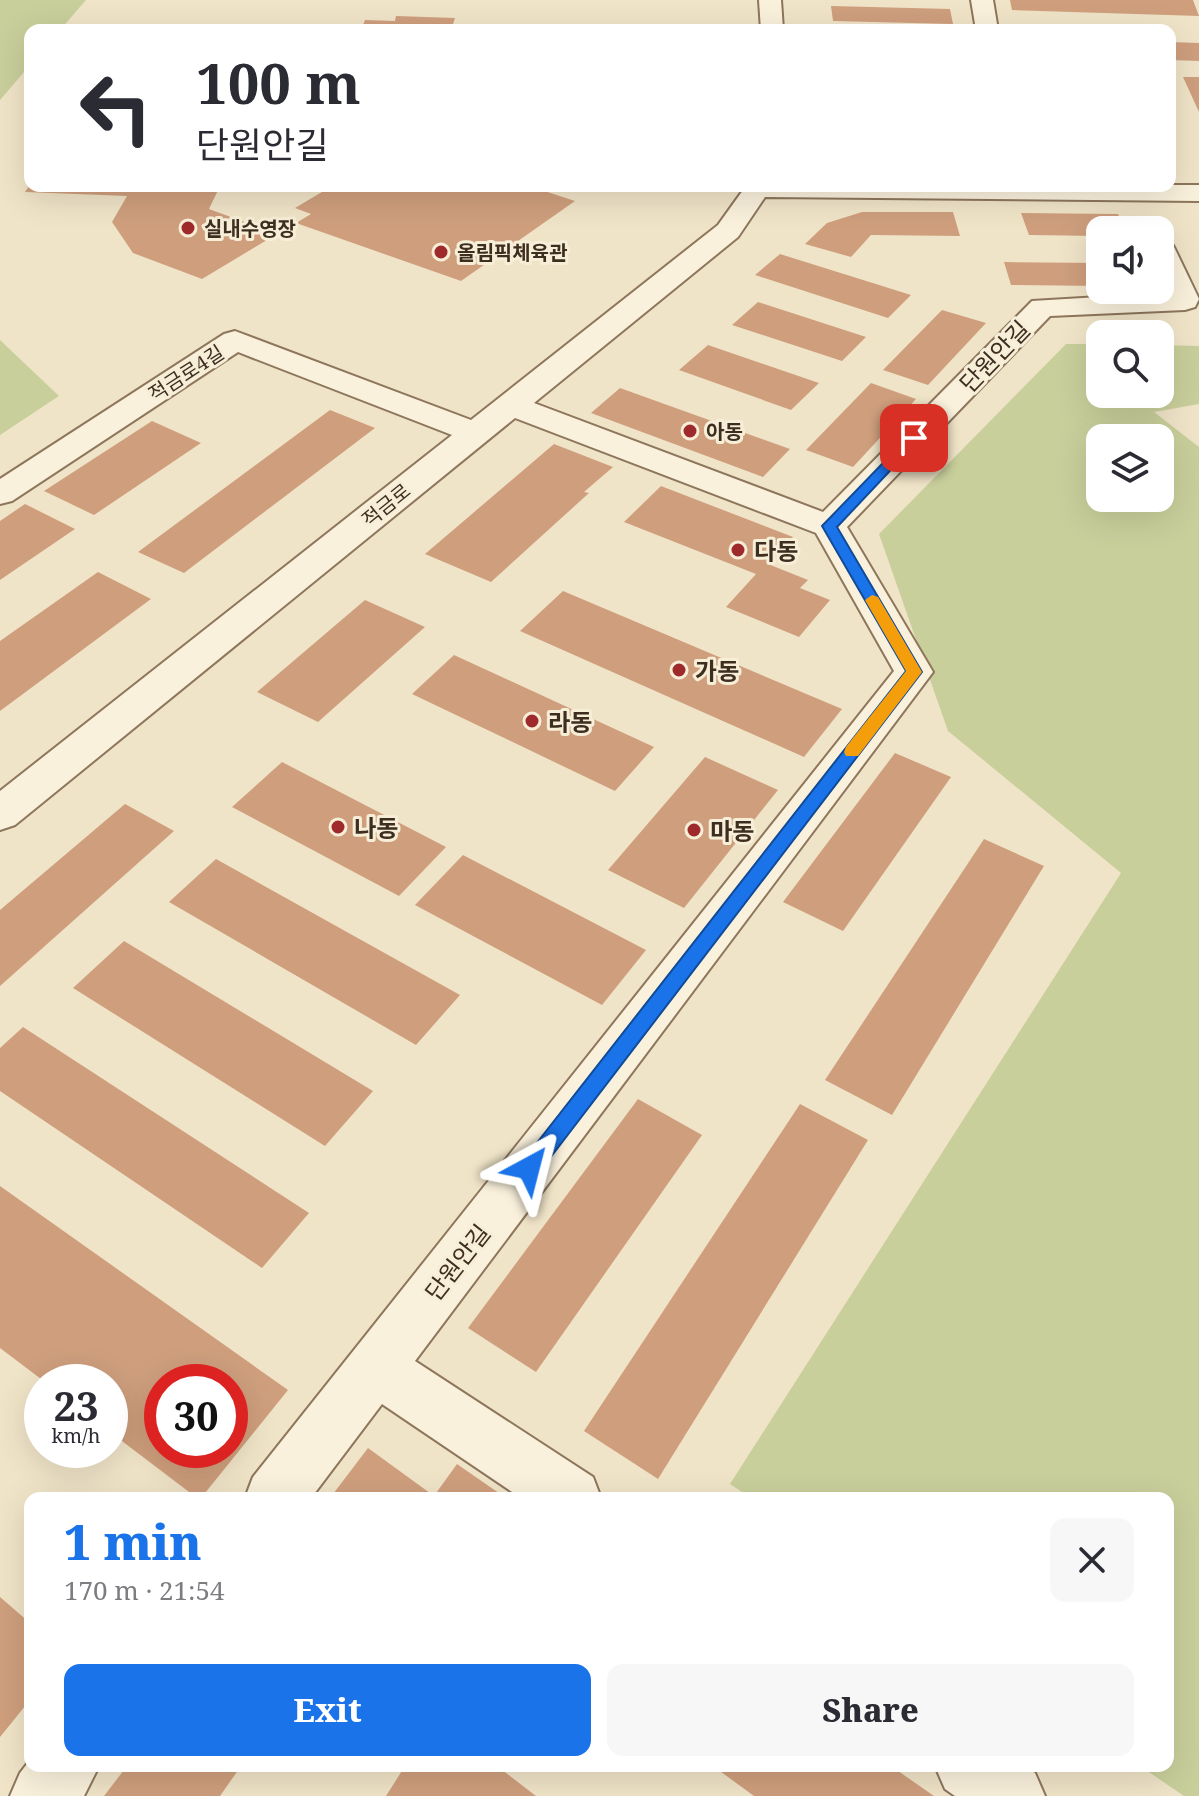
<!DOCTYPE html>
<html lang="en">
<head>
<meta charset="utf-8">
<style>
	:root { --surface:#fff; --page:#f7f7f7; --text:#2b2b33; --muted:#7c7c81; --accent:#1a73e8 }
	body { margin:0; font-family:"Noto Serif","Noto Sans KR",serif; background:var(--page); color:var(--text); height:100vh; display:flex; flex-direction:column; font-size:30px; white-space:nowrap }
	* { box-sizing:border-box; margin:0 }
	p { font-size:26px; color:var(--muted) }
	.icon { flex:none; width:44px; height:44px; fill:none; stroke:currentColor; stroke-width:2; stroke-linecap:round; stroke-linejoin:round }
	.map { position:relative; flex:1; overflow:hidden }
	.sheet { position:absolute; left:24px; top:1492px; width:1150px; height:280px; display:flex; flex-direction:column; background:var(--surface); border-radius:16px; box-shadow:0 8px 32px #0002 }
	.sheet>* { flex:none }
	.hud { position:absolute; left:24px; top:24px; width:1152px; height:168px; border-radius:16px; box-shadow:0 8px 32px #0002; background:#fff; color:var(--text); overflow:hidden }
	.controls { position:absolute; left:1086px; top:216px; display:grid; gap:16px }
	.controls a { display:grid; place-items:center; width:88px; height:88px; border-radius:16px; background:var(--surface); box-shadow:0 8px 32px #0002; font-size:40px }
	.speed { position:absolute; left:24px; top:1364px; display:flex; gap:16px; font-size:40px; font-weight:700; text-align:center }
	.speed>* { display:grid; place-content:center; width:104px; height:104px; border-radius:50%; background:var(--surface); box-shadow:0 8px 32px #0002; line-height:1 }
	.speed small { font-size:20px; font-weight:400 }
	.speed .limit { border:12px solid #d22; background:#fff; color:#111 }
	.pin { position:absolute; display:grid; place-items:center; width:68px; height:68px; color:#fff; margin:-34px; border-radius:16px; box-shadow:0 4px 12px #0006 }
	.me { position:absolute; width:88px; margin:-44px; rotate:38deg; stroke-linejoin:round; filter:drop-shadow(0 0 6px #0008) }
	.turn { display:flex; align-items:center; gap:28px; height:168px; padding:0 40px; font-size:36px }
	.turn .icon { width:104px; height:104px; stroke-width:2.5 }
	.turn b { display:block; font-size:56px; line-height:68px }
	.round { display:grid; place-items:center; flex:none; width:84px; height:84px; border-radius:16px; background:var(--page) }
	.summary { display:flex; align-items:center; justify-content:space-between; height:136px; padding:0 40px }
	h1 { font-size:48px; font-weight:800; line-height:60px; color:var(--accent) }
	.cta { display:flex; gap:16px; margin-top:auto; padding:16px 40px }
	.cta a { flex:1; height:92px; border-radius:16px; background:var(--accent); color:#fff; font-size:32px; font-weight:800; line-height:92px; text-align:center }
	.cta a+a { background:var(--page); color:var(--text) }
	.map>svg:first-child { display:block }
</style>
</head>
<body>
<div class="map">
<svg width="1199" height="1796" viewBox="0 0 1199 1796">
	<rect width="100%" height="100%" fill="#f0e4c8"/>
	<g fill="#c9cf9b" fill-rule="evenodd">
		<polygon points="0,0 86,0 60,30 30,30 30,65 0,100"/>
		<polygon points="0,340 59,396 0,435"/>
		<path d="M1066,344H1100V394H1160V345L1199,346V404L1154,412L1199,447V1796H1184L1140,1766H1168V1498H751L730,1484L1121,873L948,731L879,534ZM1100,438H1160V498H1100Z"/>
	</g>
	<g fill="#cf9f7d" fill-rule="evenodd">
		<polygon points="1010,0 1193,0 1199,16 1012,10"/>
		<polygon points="831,6 950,9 953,24 833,21"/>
		<polygon points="396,16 455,18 451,30 361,30 365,20 395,21"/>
		<polygon points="1170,42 1199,43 1199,61 1170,60"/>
		<polygon points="1183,77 1199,77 1199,112"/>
		<polygon points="29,186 220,186 209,209 277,234 202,279 133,253 112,222 127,196 25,192"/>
		<polygon points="332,186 529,186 575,201 461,281 296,223 311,214 295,208"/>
		<polygon points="862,212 953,212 960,236 871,235 851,257 805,244 827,223"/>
		<polygon points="1021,213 1118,214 1125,230 1100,230 1100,236 1029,235"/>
		<polygon points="780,254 911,295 888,318 755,275"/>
		<polygon points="1004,262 1100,263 1100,286 1011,285"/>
		<polygon points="758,302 866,337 842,361 732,325"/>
		<polygon points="942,310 986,323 928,385 883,370"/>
		<polygon points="708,345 819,383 791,410 679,370"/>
		<polygon points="871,383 916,399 853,467 806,450"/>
		<polygon points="620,388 790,449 763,477 591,413"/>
		<polygon points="330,410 375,428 184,573 138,552"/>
		<polygon points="152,421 201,443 94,515 44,491"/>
		<polygon points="554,444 613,467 584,492 589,493 491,582 425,554"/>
		<polygon points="661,486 793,537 768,564 808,580 800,588 830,600 799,637 726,607 756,574 624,522"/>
		<polygon points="25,504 75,529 0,580 0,521"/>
		<polygon points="98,572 151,599 0,711 0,641"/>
		<polygon points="563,591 842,709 804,757 520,631"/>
		<polygon points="365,600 425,627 318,722 257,692"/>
		<polygon points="454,655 654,747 615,791 412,694"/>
		<polygon points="895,753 951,777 843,931 783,902"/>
		<polygon points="705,757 778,790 684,908 608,870"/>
		<polygon points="282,762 446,847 399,896 232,807"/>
		<polygon points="125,804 174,831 0,986 0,910"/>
		<polygon points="984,839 1044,866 892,1115 825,1080"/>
		<polygon points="463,855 646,950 602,1005 415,905"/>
		<polygon points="216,859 460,995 416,1045 169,902"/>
		<polygon points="124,941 373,1091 325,1146 73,988"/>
		<polygon points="23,1027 309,1213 262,1268 0,1091 0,1048"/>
		<polygon points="638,1099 702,1135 536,1372 468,1328"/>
		<polygon points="800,1104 868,1140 658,1479 584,1431"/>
		<path d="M0,1186L288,1390L201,1498H197L110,1432V1382H45L0,1348ZM162,1382H230V1450H162Z"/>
		<polygon points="368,1448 434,1496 457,1464 506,1498 330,1498"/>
		<polygon points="0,1597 30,1623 30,1700 0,1737"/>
		<polygon points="127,1766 241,1766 220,1796 104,1796"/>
		<polygon points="405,1766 497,1766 536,1796 386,1796"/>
		<polygon points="713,1766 891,1766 934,1796 754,1796"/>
	</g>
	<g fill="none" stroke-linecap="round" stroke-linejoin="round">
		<g stroke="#8d765c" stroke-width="4">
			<g id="minor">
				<polygon points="759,0 781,0 783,30 761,30"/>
				<polygon points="971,0 993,0 998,30 976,30"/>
				<polygon points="1170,185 1199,185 1199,201 765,197 738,237 534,403 823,512 1032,301 1167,293 1160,278 1160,239 1170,241 1174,247 1199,299 1195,307 1185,310 1050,316 847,527 933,672 415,1361 593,1477 601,1498 521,1498 382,1404 311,1498 245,1498 253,1477 894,671 816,533 515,418 15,825 0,830 0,791 452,435 238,352 12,501 0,504 0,479 224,334 235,331 471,420 718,225 746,186"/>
				<polygon points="30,1760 30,1766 99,1766 84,1796 10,1796 20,1773"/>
				<polygon points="935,1766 1025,1766 1035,1773 1045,1796 955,1796 945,1789"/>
			</g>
		</g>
		<use href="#minor" fill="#faf1dc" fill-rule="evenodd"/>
	</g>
	<polygon fill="#1a73e8" stroke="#114b97" stroke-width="2" points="909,436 921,438 837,527 922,672 537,1175 529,1178 522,1175 519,1168 522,1162 906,671 822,526"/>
	<polygon fill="#f59e0b" points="872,595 878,597 922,672 858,756 846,756 844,752 846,747 906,671 865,600"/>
	<g fill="#9e2a2b" stroke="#f7eed8" stroke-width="3">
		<circle cx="188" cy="228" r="8"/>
		<circle cx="441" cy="252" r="8"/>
		<circle cx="690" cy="431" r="8"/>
		<circle cx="738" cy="550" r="8"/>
		<circle cx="679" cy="670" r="8"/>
		<circle cx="532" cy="721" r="8"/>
		<circle cx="338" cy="827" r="8"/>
		<circle cx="694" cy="830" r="8"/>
	</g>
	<g text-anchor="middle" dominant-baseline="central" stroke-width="6" stroke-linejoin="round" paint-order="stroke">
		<g font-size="20" font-weight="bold" fill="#3d2e20" stroke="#f7eed8" text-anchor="start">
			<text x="204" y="228">실내수영장</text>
			<text x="457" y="252">올림픽체육관</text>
			<text x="706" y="431">아동</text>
		</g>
		<g font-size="20" fill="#3d2e20" stroke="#f7eed8">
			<text transform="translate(186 373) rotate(-33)">적금로4길</text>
			<text transform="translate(386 505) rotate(-39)">적금로</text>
		</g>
		<g font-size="24" fill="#3d2e20" stroke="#f7eed8">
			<text transform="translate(994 356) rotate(-46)">단원안길</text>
			<text transform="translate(457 1262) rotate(-52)">단원안길</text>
		</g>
		<g font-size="24" font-weight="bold" fill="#3d2e20" stroke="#f7eed8" text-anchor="start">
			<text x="754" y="550">다동</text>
			<text x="695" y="670">가동</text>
			<text x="548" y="721">라동</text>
			<text x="354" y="827">나동</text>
			<text x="710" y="830">마동</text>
		</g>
	</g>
</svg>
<div class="controls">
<a><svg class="icon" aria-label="sound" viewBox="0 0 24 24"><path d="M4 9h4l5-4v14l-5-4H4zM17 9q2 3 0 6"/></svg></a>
<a><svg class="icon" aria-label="search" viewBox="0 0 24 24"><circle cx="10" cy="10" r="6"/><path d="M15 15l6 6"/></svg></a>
<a><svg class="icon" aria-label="layers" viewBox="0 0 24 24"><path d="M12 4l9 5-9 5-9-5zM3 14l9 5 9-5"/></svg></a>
</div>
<div class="speed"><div>23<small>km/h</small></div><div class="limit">30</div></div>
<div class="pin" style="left:914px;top:438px;background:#d93025"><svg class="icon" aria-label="arrive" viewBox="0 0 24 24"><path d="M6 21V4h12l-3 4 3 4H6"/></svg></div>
<svg class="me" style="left:529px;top:1168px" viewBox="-20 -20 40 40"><path d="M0-17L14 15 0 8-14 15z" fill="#1a73e8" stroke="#fff" stroke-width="4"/></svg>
<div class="hud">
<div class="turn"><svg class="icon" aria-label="left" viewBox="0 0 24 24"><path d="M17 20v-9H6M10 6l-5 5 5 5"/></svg><div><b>100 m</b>단원안길</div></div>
</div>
<section class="sheet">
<div class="summary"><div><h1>1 min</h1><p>170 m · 21:54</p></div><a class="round"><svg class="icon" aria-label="close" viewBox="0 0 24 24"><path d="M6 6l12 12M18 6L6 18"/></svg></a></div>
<div class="cta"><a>Exit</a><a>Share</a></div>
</section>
</div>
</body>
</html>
